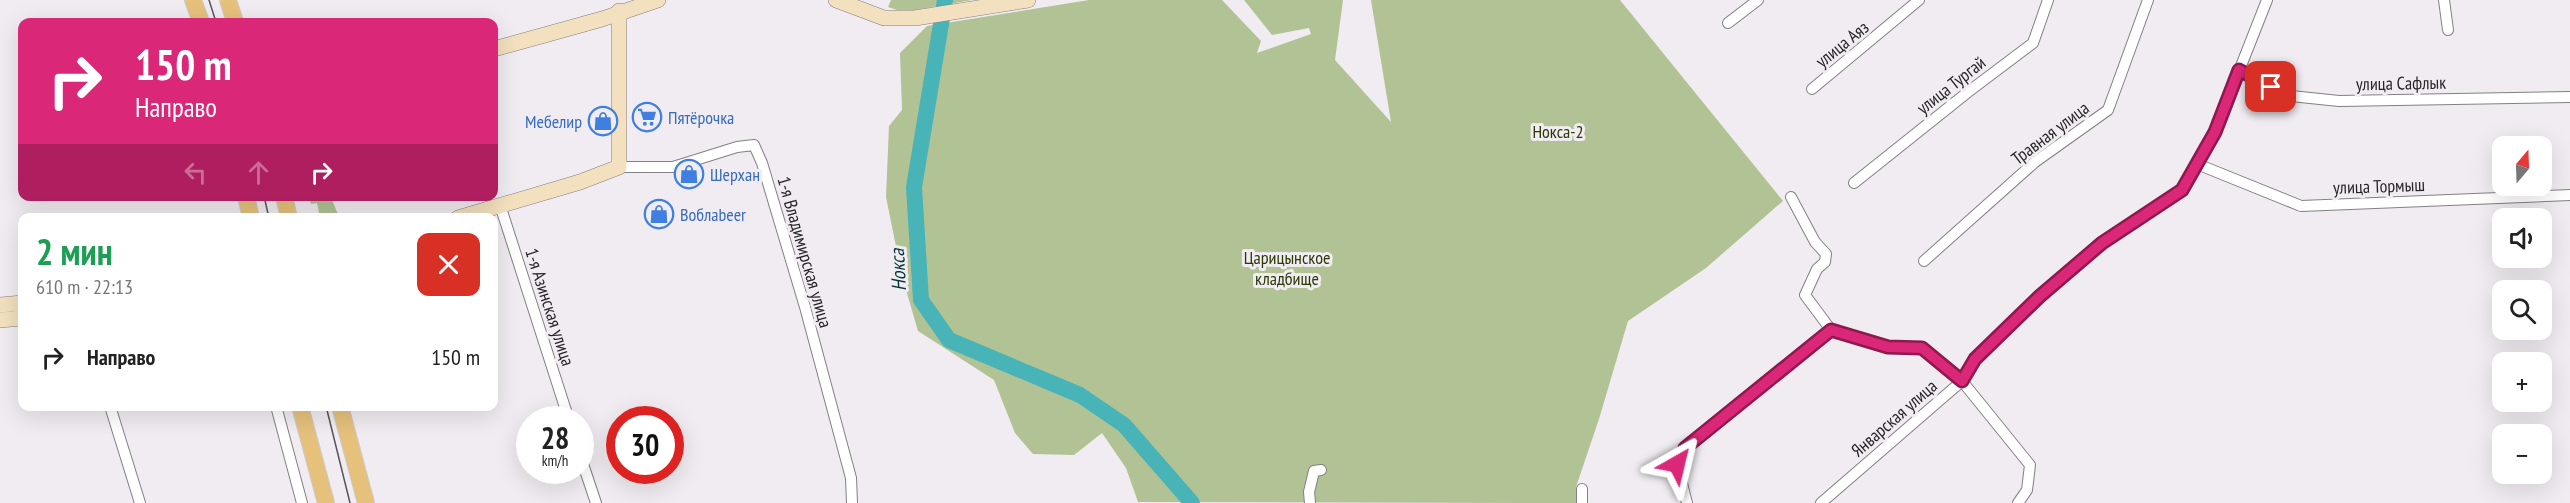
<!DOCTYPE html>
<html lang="ru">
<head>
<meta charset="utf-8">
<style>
	:root { --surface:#fff; --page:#f6f6f6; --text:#222; --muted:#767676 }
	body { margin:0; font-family:"PT Sans Narrow",sans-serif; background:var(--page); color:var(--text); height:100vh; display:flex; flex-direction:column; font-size:22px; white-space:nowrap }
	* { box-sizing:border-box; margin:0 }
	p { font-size:20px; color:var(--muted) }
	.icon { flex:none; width:33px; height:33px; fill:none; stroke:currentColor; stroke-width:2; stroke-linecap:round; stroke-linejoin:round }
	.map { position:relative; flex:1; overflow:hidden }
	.side { position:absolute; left:18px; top:213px; width:480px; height:198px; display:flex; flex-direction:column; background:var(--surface); border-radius:12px; box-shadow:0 6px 24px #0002 }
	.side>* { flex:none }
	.banner { position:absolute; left:18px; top:18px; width:480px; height:183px; border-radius:12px; box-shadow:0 6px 24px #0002; background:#db2777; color:#fff; overflow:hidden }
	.needle { width:39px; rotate:19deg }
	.fabs { position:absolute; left:2492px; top:136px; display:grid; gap:12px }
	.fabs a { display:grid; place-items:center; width:60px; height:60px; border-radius:12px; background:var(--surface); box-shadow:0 6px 24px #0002; font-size:30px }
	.speed { position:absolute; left:516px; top:406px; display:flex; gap:12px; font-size:30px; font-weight:700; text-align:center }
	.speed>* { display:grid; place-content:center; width:78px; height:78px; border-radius:50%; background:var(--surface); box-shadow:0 6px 24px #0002; line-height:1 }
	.speed small { font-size:15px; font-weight:400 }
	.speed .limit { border:9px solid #d22; background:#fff; color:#111 }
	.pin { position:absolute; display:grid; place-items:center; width:51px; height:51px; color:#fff; margin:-26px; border-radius:12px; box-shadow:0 3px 9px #0006 }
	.me { position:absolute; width:66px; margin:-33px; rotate:37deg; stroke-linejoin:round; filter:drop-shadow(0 0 4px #0008) }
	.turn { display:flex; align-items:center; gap:21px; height:126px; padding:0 18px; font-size:27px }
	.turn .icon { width:78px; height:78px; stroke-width:2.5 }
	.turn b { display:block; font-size:42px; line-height:51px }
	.lanes { display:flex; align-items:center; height:57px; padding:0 18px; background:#0003; justify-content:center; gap:30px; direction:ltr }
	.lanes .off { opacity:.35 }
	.round { display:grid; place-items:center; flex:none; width:63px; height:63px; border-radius:12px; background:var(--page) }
	.head { display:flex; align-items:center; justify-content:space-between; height:102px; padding:0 18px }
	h1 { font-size:36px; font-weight:700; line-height:45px; color:#1e9e55 }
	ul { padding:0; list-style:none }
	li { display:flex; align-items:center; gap:18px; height:84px; padding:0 18px }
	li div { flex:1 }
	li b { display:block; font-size:22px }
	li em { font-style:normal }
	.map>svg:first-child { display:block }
</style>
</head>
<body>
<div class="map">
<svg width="2570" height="503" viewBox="0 0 2570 503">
	<rect width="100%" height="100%" fill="#f0ecf1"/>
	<g fill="#b1c395">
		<polygon points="891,0 972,0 903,12 888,7"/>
		<polygon points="1089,0 1222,0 1261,41 1257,53 1311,34 1309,28 1272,35 1244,0 1343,0 1335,60 1391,122 1371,0 1620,0 1783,201 1706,268 1628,321 1599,419 1576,487 1577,503 1138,502 1126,468 1102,433 1074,455 1033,454 1015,433 994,380 918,331 902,276 886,197 889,126 902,110 900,53 927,26"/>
		<polygon points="309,197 331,197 339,217 320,217 317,203 311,204"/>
	</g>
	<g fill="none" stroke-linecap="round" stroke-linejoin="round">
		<polyline stroke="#49b4b7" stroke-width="16" points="945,0 914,187 921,300 949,340 1080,395 1124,425 1192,503"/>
		<g stroke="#838085" stroke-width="12">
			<g id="street">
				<polyline points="2444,0 2448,30"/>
				<polyline points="1728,23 1758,0"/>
				<polyline points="2239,70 2250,77 2291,96 2339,101 2570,97"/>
				<polyline points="1812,89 1919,0"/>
				<polyline points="2197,164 2301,206 2570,195"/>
				<polyline points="619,167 673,167 737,147 754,145 762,163 805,307 851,478 852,503"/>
				<polyline points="1854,183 1968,92 2033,43 2048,0"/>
				<polyline points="1791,197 1815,242 1826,254 1825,262 1817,269 1805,295 1831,330 1888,347 1922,348 1962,381 2030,465 2027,490 2018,503"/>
				<polyline points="500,205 569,420"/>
				<polyline points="1924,261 2035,162 2108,110 2148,0"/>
				<polyline points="110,406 140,503"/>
				<polyline points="276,406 302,503"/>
				<polyline points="580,455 596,503"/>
				<polyline points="1310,503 1309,492 1314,471 1321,470"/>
				<polyline points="1582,503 1582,489"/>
				<polyline points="1687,503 1677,464 1685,448 1831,330"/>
				<polyline points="1821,503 1962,381 1975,359 2040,296 2102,243 2182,190 2215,132 2267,0"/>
			</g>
		</g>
		<g stroke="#838085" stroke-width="16">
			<g id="secondary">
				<polyline points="836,0 884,18 915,18 1028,0"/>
				<polyline points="494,49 602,19 658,0"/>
				<polyline points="458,218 580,182 619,167 619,11"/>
				<polyline points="0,305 22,303"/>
				<polyline points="0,320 22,318"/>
			</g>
		</g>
		<g stroke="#cbcbcb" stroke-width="18">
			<g id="primary">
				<polyline points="193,0 201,22"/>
				<polyline points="228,0 235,22"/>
				<polyline points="246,196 251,218"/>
				<polyline points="284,196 289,218"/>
				<polyline points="300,406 326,503"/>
				<polyline points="340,406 366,503"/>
			</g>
		</g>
		<use href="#street" stroke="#fff" stroke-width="10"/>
		<use href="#secondary" stroke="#f2e0be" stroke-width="15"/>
		<use href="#primary" stroke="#e6c17c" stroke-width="16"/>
		<g stroke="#585558" stroke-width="1.5">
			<polyline points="209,0 216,22"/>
			<polyline points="264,196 269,218"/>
			<polyline points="326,406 350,503"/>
		</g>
	</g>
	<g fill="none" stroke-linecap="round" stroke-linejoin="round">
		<g stroke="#8e194d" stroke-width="15">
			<polyline id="route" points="1677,464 1685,448 1831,330 1888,347 1922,348 1962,381 1975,359 2040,296 2102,243 2182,190 2215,132 2239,70 2271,87"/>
		</g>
		<use href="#route" stroke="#db2777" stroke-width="10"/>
	</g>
	<defs>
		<g id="supermarket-ring" transform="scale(1.5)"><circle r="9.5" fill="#f0ecf1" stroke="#3f7fe0" stroke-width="1.5"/><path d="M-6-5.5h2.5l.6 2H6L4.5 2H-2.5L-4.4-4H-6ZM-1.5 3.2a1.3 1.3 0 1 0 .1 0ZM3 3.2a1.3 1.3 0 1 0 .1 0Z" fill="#3f7fe0"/></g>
		<g id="shop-ring" transform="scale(1.5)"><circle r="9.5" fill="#f0ecf1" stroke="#3f7fe0" stroke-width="1.5"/><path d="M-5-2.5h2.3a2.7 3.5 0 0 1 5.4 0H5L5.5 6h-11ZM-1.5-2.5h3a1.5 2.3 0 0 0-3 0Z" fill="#3f7fe0"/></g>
	</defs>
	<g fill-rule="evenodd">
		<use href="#supermarket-ring" x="647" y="117"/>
		<use href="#shop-ring" x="603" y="121"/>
		<use href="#shop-ring" x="689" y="174"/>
		<use href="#shop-ring" x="659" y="214"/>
	</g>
	<g text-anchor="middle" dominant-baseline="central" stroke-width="6" stroke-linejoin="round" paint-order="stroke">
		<g font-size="18" fill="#272527" stroke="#f0ecf1">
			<text transform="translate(1842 44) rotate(-39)">улица Аяз</text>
			<text transform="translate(2401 83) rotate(-1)">улица Сафлык</text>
			<text transform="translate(1951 85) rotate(-38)">улица Тургай</text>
			<text transform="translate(2050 133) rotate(-37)">Травная улица</text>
			<text transform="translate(2379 186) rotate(-2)">улица Тормыш</text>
			<text transform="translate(805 252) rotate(74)">1-я Владимирская улица</text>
			<text transform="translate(550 307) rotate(72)">1-я Азинская улица</text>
			<text transform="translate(1894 418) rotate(-41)">Январская улица</text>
		</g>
		<g font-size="18" fill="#366cbe" stroke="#f0ecf1" text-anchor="start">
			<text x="668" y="117">Пятёрочка</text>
			<text x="582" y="121" text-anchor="end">Мебелир</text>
			<text x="710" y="174">Шерхан</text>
			<text x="680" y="214">Воблаbeer</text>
		</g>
		<g font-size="18" fill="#2b3a05" stroke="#f0ecf1">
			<text x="1558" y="131">Нокса-2</text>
			<text x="1287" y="257">Царицынское<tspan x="1287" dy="21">кладбище</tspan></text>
		</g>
		<g font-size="20" font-style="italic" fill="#023738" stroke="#f0ecf1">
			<text transform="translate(898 270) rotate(-93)">Нокса</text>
		</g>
	</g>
</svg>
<div class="fabs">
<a><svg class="needle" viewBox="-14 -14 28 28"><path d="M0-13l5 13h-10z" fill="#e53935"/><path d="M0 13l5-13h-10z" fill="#767676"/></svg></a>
<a><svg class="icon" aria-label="sound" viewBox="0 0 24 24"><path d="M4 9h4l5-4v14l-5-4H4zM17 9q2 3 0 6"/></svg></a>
<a><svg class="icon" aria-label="search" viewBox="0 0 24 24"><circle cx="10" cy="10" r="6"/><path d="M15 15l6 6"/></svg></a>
<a>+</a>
<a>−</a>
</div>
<div class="speed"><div>28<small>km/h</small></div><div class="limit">30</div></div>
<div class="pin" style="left:2271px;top:87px;background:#d93025"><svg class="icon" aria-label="arrive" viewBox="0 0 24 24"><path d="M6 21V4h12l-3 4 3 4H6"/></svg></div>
<svg class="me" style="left:1677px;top:464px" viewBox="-20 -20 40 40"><path d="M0-17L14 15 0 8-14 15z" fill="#db2777" stroke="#fff" stroke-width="4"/></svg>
<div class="banner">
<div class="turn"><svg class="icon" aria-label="right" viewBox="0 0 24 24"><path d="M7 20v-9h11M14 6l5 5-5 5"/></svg><div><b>150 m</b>Направо</div></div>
<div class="lanes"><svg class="icon off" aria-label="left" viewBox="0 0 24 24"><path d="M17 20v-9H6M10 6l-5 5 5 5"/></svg><svg class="icon off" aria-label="ahead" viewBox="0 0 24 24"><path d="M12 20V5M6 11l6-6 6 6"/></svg><svg class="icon" aria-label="right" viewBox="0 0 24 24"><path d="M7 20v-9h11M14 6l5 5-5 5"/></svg></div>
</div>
<section class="side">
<div class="head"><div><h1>2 мин</h1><p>610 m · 22:13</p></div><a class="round" style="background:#d93025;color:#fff"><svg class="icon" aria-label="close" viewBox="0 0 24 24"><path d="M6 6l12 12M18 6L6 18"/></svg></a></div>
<ul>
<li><svg class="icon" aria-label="right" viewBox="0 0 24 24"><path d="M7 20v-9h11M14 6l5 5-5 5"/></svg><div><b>Направо</b></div><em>150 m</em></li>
</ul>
</section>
</div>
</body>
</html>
